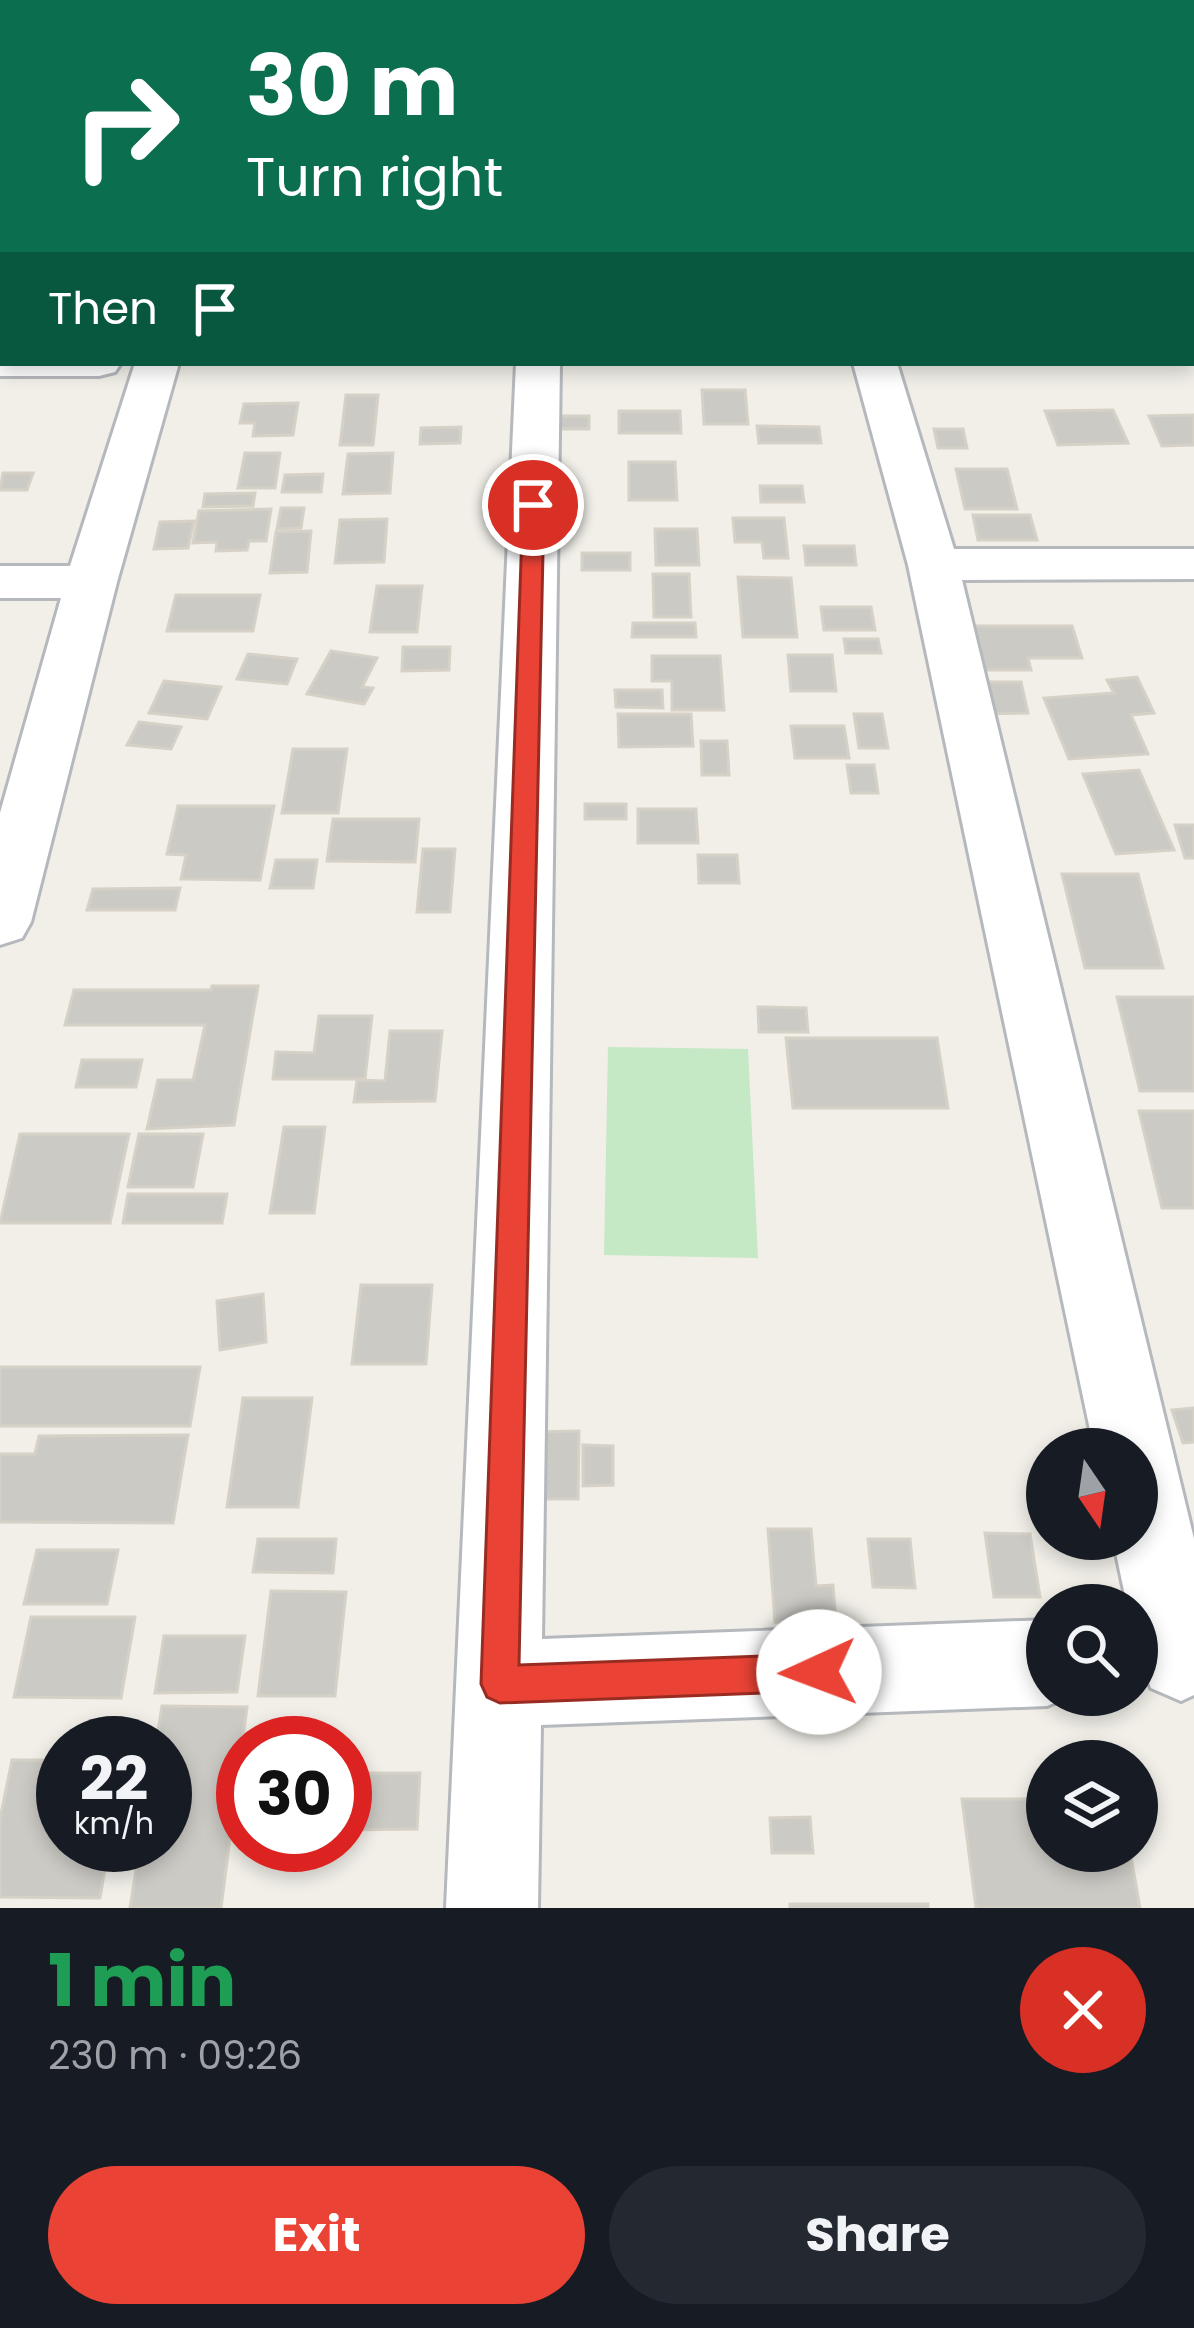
<!DOCTYPE html>
<html lang="en">
<head>
<meta charset="utf-8">
<style>
	:root { --surface:#171b24; --page:#242831; --text:#f1f3f6; --muted:#9ea1a6; --accent:#ea4335 }
	body { margin:0; font-family:Poppins,sans-serif; background:var(--page); color:var(--text); height:100vh; display:flex; flex-direction:column; font-size:45px; white-space:nowrap }
	* { box-sizing:border-box; margin:0 }
	p { font-size:39px; color:var(--muted) }
	.icon { flex:none; width:66px; height:66px; fill:none; stroke:currentColor; stroke-width:2; stroke-linecap:round; stroke-linejoin:round }
	.map { position:relative; height:1908px; overflow:hidden }
	.drawer { display:flex; flex-direction:column; background:var(--surface); flex:1 }
	.drawer>* { flex:none }
	.top-card { position:absolute; left:0px; top:0px; width:1194px; height:366px; box-shadow:0 6px 18px #0003; background:#0b6e4f; color:#fff; overflow:hidden }
	.needle { width:78px; rotate:167deg }
	.fabs { position:absolute; left:1026px; top:1428px; display:grid; gap:24px }
	.fabs a { display:grid; place-items:center; width:132px; height:132px; border-radius:50%; background:var(--surface); box-shadow:0 6px 18px #0003; font-size:60px }
	.speed { position:absolute; left:36px; top:1716px; display:flex; gap:24px; font-size:60px; font-weight:700; text-align:center }
	.speed>* { display:grid; place-content:center; width:156px; height:156px; border-radius:50%; background:var(--surface); box-shadow:0 6px 18px #0003; line-height:1 }
	.speed small { font-size:30px; font-weight:400 }
	.speed .limit { border:18px solid #d22; background:#fff; color:#111 }
	.pin { position:absolute; display:grid; place-items:center; width:102px; height:102px; color:#fff; margin:-51px; border:6px solid #fff; border-radius:50%; box-shadow:0 3px 12px #0007 }
	.me { position:absolute; width:132px; margin:-66px; rotate:268deg; stroke-linejoin:round; filter:drop-shadow(0 0 9px #0008) }
	.turn { display:flex; align-items:center; gap:42px; height:252px; padding:0 48px; font-size:54px }
	.turn .icon { width:156px; height:156px; stroke-width:2.5 }
	.turn b { display:block; font-size:84px; line-height:102px }
	.then { display:flex; align-items:center; height:114px; padding:0 48px; background:#0003; gap:24px; font-size:45px }
	.round { display:grid; place-items:center; flex:none; width:126px; height:126px; border-radius:63px; background:var(--page) }
	.overview { display:flex; align-items:center; justify-content:space-between; height:204px; padding:0 48px }
	h1 { font-size:72px; font-weight:700; line-height:90px; color:#1e9e55 }
	.primary-button { display:flex; gap:24px; margin-top:auto; padding:24px 48px }
	.primary-button a { flex:1; height:138px; border-radius:72px; background:var(--accent); color:#fff; font-size:48px; font-weight:700; line-height:138px; text-align:center }
	.primary-button a+a { background:var(--page); color:var(--text) }
	.map>svg:first-child { display:block }
</style>
</head>
<body>
<div class="map">
<svg width="1194" height="1908" viewBox="0 0 1194 1908">
	<rect width="100%" height="100%" fill="#f1efe8"/>
	<polygon fill="#c5e8c5" points="608,1047 748,1049 758,1258 604,1255"/>
	<g fill="#cccac5" stroke="#d6d1c6" stroke-width="3">
		<polygon points="702,390 745,390 748,424 704,424"/>
		<polygon points="346,395 378,395 373,445 340,445"/>
		<polygon points="298,403 293,435 253,436 255,423 240,423 244,404"/>
		<polygon points="1113,410 1128,443 1058,445 1045,411"/>
		<polygon points="619,411 680,411 681,433 619,433"/>
		<polygon points="1194,415 1194,445 1162,446 1149,416"/>
		<polygon points="557,416 589,416 589,429 556,429"/>
		<polygon points="757,426 819,427 821,443 759,443"/>
		<polygon points="461,427 460,443 420,444 421,428"/>
		<polygon points="934,429 963,429 967,448 938,448"/>
		<polygon points="245,453 280,453 275,488 238,488"/>
		<polygon points="393,453 390,493 343,494 348,454"/>
		<polygon points="629,462 675,462 677,500 629,500"/>
		<polygon points="956,469 1007,469 1017,509 965,509"/>
		<polygon points="3,473 33,473 27,490 0,490"/>
		<polygon points="323,474 321,492 282,492 285,475"/>
		<polygon points="760,486 802,486 804,502 761,502"/>
		<polygon points="255,493 253,506 203,507 205,494"/>
		<polygon points="281,508 304,508 301,528 277,529"/>
		<polygon points="271,509 266,541 249,541 247,550 216,551 217,542 193,543 199,511"/>
		<polygon points="973,515 1030,515 1037,540 978,540"/>
		<polygon points="733,518 784,518 788,558 764,558 762,542 735,542"/>
		<polygon points="387,519 384,562 335,563 340,520"/>
		<polygon points="194,521 188,548 154,549 160,522"/>
		<polygon points="655,529 697,529 699,565 656,565"/>
		<polygon points="311,531 307,572 270,573 276,532"/>
		<polygon points="804,546 854,546 856,565 806,565"/>
		<rect x="582" y="553" width="48" height="17"/>
		<polygon points="653,574 689,574 691,617 654,617"/>
		<polygon points="738,577 791,578 797,637 743,637"/>
		<polygon points="377,586 422,586 417,632 370,632"/>
		<polygon points="176,595 260,595 253,631 167,631"/>
		<polygon points="821,607 871,607 875,630 824,630"/>
		<polygon points="633,623 695,623 696,637 632,637"/>
		<polygon points="972,626 1072,626 1082,658 1028,658 1031,670 981,670"/>
		<polygon points="844,639 878,639 881,653 846,653"/>
		<polygon points="403,647 450,647 449,670 402,671"/>
		<polygon points="331,651 377,658 362,687 373,688 364,704 307,694"/>
		<polygon points="248,654 297,659 287,684 237,679"/>
		<polygon points="788,655 832,655 836,691 791,691"/>
		<polygon points="652,656 720,656 724,710 672,710 672,681 652,681"/>
		<polygon points="1137,677 1154,713 1131,715 1148,754 1069,759 1044,698 1114,693 1107,680"/>
		<polygon points="164,681 221,687 207,719 149,713"/>
		<polygon points="974,682 1021,682 1028,713 980,714"/>
		<polygon points="615,690 662,690 663,708 616,707"/>
		<polygon points="618,714 691,714 693,746 619,747"/>
		<polygon points="854,714 882,714 888,748 859,748"/>
		<polygon points="139,722 181,727 171,749 127,745"/>
		<polygon points="791,726 844,726 849,758 795,758"/>
		<polygon points="701,741 727,741 729,775 702,775"/>
		<polygon points="293,749 347,749 338,813 282,813"/>
		<polygon points="847,765 874,765 878,793 851,793"/>
		<polygon points="1139,770 1174,850 1116,854 1083,774"/>
		<rect x="585" y="804" width="41" height="15"/>
		<polygon points="178,806 274,806 260,880 181,879 186,855 167,854"/>
		<polygon points="638,809 696,809 698,843 638,843"/>
		<polygon points="333,819 419,819 415,862 327,861"/>
		<polygon points="1175,825 1194,825 1194,858 1185,858"/>
		<polygon points="423,849 455,849 450,912 417,912"/>
		<polygon points="698,855 737,855 739,883 699,883"/>
		<polygon points="276,860 317,860 313,888 270,888"/>
		<polygon points="1062,874 1138,874 1163,968 1085,968"/>
		<polygon points="180,888 175,910 87,910 93,889"/>
		<polygon points="212,986 258,986 234,1125 147,1129 158,1080 193,1080 205,1025 65,1025 74,990 211,990"/>
		<polygon points="1117,997 1194,997 1194,1091 1140,1091"/>
		<polygon points="758,1007 806,1008 808,1032 759,1032"/>
		<polygon points="319,1016 372,1016 365,1079 273,1079 276,1052 314,1053"/>
		<polygon points="390,1031 442,1031 435,1101 354,1102 357,1080 385,1081"/>
		<polygon points="786,1038 937,1038 948,1108 793,1108"/>
		<polygon points="82,1060 142,1060 136,1087 76,1087"/>
		<polygon points="1139,1111 1194,1111 1194,1208 1162,1208"/>
		<polygon points="284,1127 325,1127 314,1213 270,1213"/>
		<polygon points="20,1134 129,1134 110,1223 0,1223"/>
		<polygon points="139,1134 203,1134 193,1187 128,1187"/>
		<polygon points="128,1194 227,1194 222,1223 123,1223"/>
		<polygon points="361,1285 432,1285 426,1364 352,1364"/>
		<polygon points="263,1294 266,1342 220,1350 217,1301"/>
		<polygon points="0,1367 200,1367 190,1426 0,1426"/>
		<polygon points="243,1398 312,1398 298,1507 227,1507"/>
		<polygon points="1194,1408 1194,1442 1183,1443 1172,1410"/>
		<polygon points="579,1431 578,1499 527,1499 529,1432"/>
		<polygon points="188,1435 173,1523 0,1522 0,1454 35,1454 39,1436"/>
		<polygon points="583,1445 613,1446 613,1485 583,1486"/>
		<polygon points="768,1529 811,1529 816,1586 833,1585 836,1623 775,1622"/>
		<polygon points="985,1533 1030,1534 1040,1597 994,1597"/>
		<polygon points="258,1539 336,1539 333,1573 253,1572"/>
		<polygon points="868,1539 910,1539 915,1588 873,1587"/>
		<polygon points="37,1550 118,1550 107,1604 24,1604"/>
		<polygon points="271,1591 346,1592 335,1696 258,1696"/>
		<polygon points="31,1617 135,1617 121,1698 14,1697"/>
		<polygon points="164,1636 245,1636 237,1692 155,1693"/>
		<polygon points="162,1706 247,1707 221,1908 130,1908 140,1845 165,1845 165,1743 156,1743"/>
		<polygon points="12,1760 63,1760 63,1845 109,1845 100,1898 0,1897 0,1819"/>
		<polygon points="345,1773 420,1773 417,1829 345,1830"/>
		<polygon points="962,1799 1047,1799 1047,1851 1130,1851 1140,1908 976,1908"/>
		<polygon points="810,1817 813,1853 772,1853 770,1818"/>
		<rect x="790" y="1904" width="138" height="4"/>
	</g>
	<g fill="none" stroke-linecap="round" stroke-linejoin="round">
		<g stroke="#b5b8bc" stroke-width="6">
			<g id="minor">
				<rect x="211" y="0" width="34" height="3"/>
				<rect x="1191" y="334" width="3" height="26"/>
				<polygon points="0,350 3,363 121,363 115,372 99,376 0,376"/>
				<polygon points="135,363 179,363 117,582 31,922 22,938 0,945 0,813 61,598 0,598 0,566 70,566"/>
				<polygon points="516,363 560,363 542,1639 1047,1620 1047,1695 1073,1695 1047,1706 541,1725 538,1908 446,1908"/>
				<polygon points="853,363 897,363 954,549 1194,549 1194,579 962,580 1194,1539 1194,1695 1181,1701 1151,1688 1137,1651 1137,1605 1127,1605 1113,1539 1137,1539 1137,1449 1094,1449 908,565"/>
			</g>
		</g>
		<use href="#minor" fill="#fff" fill-rule="evenodd"/>
	</g>
	<polygon fill="#ea4335" stroke="#982c22" stroke-width="3" points="533,498 544,505 519,1665 819,1654 832,1659 838,1672 832,1685 819,1691 500,1703 487,1697 481,1684 523,505"/>
</svg>
<div class="fabs">
<a><svg class="needle" viewBox="-14 -14 28 28"><path d="M0-13l5 13h-10z" fill="#e53935"/><path d="M0 13l5-13h-10z" fill="#9ea1a6"/></svg></a>
<a><svg class="icon" aria-label="search" viewBox="0 0 24 24"><circle cx="10" cy="10" r="6"/><path d="M15 15l6 6"/></svg></a>
<a><svg class="icon" aria-label="layers" viewBox="0 0 24 24"><path d="M12 4l9 5-9 5-9-5zM3 14l9 5 9-5"/></svg></a>
</div>
<div class="speed"><div>22<small>km/h</small></div><div class="limit">30</div></div>
<div class="pin" style="left:533px;top:505px;background:#d93025"><svg class="icon" aria-label="arrive" viewBox="0 0 24 24"><path d="M6 21V4h12l-3 4 3 4H6"/></svg></div>
<svg class="me" style="left:819px;top:1672px" viewBox="-20 -20 40 40"><circle r="19" fill="#fff"/><path d="M0-13L10 11 0 6-10 11z" fill="#ea4335"/></svg>
<div class="top-card">
<div class="turn"><svg class="icon" aria-label="right" viewBox="0 0 24 24"><path d="M7 20v-9h11M14 6l5 5-5 5"/></svg><div><b>30 m</b>Turn right</div></div>
<div class="then">Then<svg class="icon" aria-label="arrive" viewBox="0 0 24 24"><path d="M6 21V4h12l-3 4 3 4H6"/></svg></div>
</div>
</div>
<section class="drawer">
<div class="overview"><div><h1>1 min</h1><p>230 m · 09:26</p></div><a class="round" style="background:#d93025;color:#fff"><svg class="icon" aria-label="close" viewBox="0 0 24 24"><path d="M6 6l12 12M18 6L6 18"/></svg></a></div>
<div class="primary-button"><a>Exit</a><a>Share</a></div>
</section>
</body>
</html>
